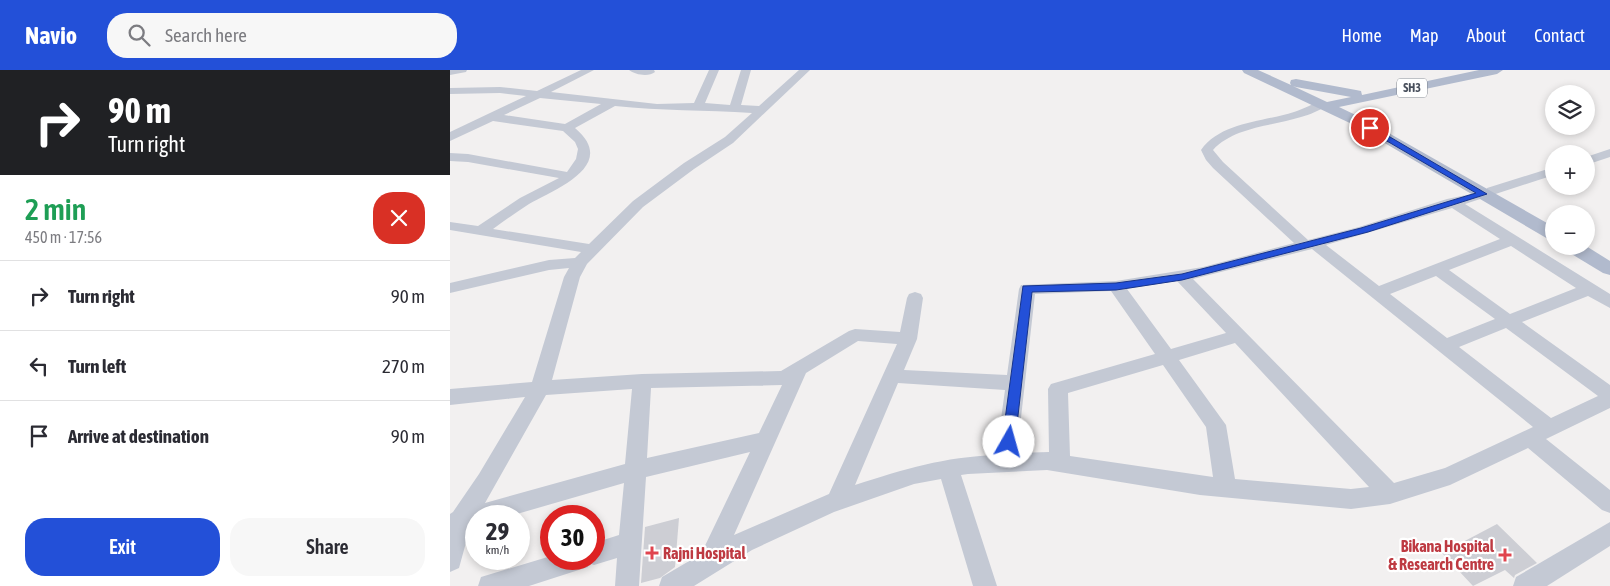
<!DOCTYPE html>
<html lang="en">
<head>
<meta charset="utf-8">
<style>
	:root { --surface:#fff; --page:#f7f7f7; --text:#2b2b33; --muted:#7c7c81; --line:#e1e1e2; --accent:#2350d8 }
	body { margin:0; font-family:"Asap Condensed",sans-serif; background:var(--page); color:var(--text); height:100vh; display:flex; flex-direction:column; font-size:19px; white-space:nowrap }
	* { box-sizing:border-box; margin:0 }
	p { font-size:16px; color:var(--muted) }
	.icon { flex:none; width:28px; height:28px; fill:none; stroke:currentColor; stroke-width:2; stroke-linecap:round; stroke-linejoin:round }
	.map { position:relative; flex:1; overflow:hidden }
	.drawer { display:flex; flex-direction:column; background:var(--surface); width:450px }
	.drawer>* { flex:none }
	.top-card { background:#202124; color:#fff; overflow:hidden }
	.buttons { position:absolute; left:1095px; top:15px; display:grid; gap:10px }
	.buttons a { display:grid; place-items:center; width:50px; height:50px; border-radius:50%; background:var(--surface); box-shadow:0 2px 8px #0003; font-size:25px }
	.speed { position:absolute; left:15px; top:435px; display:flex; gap:10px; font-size:25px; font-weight:700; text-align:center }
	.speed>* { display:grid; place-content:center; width:65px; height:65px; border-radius:50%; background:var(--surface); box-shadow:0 2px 8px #0003; line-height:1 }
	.speed small { font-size:12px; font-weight:400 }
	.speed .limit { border:8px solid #d22; background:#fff; color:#111 }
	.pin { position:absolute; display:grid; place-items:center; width:42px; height:42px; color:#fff; margin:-21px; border:2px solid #fff; border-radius:50%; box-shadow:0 1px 5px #0007 }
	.me { position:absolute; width:55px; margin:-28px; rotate:7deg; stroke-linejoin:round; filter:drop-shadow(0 0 4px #0008) }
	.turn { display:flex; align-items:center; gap:18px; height:105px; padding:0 25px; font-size:22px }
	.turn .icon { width:65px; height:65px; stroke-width:2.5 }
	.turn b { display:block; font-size:35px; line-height:42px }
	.round { display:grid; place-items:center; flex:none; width:52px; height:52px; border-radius:20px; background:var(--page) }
	.headline { display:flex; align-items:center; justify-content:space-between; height:85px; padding:0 25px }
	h1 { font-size:30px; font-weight:600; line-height:38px; color:#1e9e55 }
	.action { display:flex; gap:10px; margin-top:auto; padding:10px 25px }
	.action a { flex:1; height:58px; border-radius:20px; background:var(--accent); color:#fff; font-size:20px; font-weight:600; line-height:58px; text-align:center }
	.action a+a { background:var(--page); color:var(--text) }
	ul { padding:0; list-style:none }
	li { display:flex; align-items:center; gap:15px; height:70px; padding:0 25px; border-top:1px solid var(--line) }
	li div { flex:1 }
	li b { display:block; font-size:19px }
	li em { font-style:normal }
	header { display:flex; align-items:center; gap:30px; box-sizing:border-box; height:70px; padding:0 25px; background:var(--accent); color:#fff }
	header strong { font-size:24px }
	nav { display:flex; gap:28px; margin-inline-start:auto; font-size:18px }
	.search { width:350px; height:45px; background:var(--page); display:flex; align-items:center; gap:12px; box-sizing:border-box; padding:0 18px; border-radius:20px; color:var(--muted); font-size:19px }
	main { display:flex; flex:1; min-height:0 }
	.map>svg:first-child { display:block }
</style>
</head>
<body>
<header>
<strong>Navio</strong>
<div class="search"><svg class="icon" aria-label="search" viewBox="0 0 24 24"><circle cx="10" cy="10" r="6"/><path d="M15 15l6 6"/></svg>Search here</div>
<nav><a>Home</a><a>Map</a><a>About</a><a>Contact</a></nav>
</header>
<main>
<section class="drawer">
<div class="top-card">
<div class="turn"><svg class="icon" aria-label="right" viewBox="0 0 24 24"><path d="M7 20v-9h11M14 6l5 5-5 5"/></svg><div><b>90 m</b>Turn right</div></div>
</div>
<div class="headline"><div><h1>2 min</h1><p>450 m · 17:56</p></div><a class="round" style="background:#d93025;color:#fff"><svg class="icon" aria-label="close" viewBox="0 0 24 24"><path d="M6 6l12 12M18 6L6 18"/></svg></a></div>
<ul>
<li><svg class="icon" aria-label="right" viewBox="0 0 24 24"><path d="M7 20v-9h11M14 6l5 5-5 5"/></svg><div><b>Turn right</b></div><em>90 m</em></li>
<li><svg class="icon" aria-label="left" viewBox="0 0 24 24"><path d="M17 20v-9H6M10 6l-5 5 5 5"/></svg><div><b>Turn left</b></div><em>270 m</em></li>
<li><svg class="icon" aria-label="arrive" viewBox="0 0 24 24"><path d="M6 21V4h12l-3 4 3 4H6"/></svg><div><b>Arrive at destination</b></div><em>90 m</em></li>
</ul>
<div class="action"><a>Exit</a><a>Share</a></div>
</section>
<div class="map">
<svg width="1160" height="516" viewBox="0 0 1160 516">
	<rect width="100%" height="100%" fill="#f2f0f0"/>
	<g fill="#cdced4">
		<polygon points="229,448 225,497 210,508 191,513 195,457"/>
		<polygon points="1047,454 1087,493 1065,505 1064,508 1055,500 1023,516 992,483"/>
	</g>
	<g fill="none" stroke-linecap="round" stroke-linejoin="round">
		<g fill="#c4c9d4" fill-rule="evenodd">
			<polygon points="0,0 17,0 16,2 0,5"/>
			<path d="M131,0H144L101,22L207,34L244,33L259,0H269L255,33L280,35L291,0H301L291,35L309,36L349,0H360L283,73L244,99L193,137L137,194L130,207L102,310L192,304L331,301L399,261L405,259L450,262L457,228L459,224L465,222L471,224L473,228L467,269L454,300L557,305L569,219L571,215L666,211L753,197L844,173L763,98L756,90L751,80C771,52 813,52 844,42C854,39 863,33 873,31L879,34L877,36C869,40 860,45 851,47C823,56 784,57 763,80L773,92L858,170L909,157L997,129L1036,121L1037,118L1104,97V105L1015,134L1160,224V238L1138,226L1072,252L1160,315V338L1096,369L1160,420V443L1152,440L1078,378L1000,415L940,434L901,439L750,425L597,400L518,404L511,405L547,516H523L491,409L464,414L384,442L302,480L244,516H209L212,507L251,484L300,382L196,407L189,516H165L167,488L144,495L139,493L138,497L79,516H28L31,507L101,486V489H144V473L169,465L174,413L60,446H26V456L20,458L9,498L0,502V444L3,442L29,404L75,327L0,335V319L82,312L114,207L119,198L99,200L0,223V213L99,190L125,188L131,182L0,160V152L28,156L70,128L109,108L18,92L0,91V83L18,84L117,102L126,89L128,79L125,72L113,61L43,51L0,71V62L76,26L50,23L0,24V18L50,17L87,21ZM90,28L151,34L115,54L54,45ZM165,36C210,41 256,40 302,43L275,67L234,93L183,131L139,174L43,159C55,150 67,142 79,134C106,119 169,95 125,58ZM1002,138L1050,169L929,216L876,175ZM1061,176L1126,218L1060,244L999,200ZM862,179L1083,357L995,398L944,413L743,209ZM986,206L1045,249L997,268L940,224ZM727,211L776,263L721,279L677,219ZM661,221L705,284L601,314L598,319L599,382L567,383L585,224ZM1056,258L1148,326L1101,348L1009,277ZM408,271L447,274L379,424L284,465L356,303ZM785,273L919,417L901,419L785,409L776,355L729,290ZM713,295L756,357L763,407L620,386L618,323ZM448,313L555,320L546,385C494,387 455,399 405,415ZM332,315L309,363L197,388L201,318ZM182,319L175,394L35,433L96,325Z"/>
			<path d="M179,0H204L205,2C199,7 185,5 179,0Z"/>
			<polygon points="1160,79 1160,87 1136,95 1136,87"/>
			<polygon points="1160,452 1160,476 1097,516 1063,516 1066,507"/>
		</g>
		<g fill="#b1bacd" fill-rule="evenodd">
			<path d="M792,0H808L841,15L840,13L841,10L846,9L906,20L911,21L912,25L1029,0H1053L1047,4L889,37L914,49L1104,157V170L1098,169L904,55L794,3ZM843,16L846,17L901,27L877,32Z"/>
			<polygon points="1113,176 1136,176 1160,191 1160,205 1153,203 1115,180"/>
		</g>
	</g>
	<polygon fill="#2350d8" stroke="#17348c" points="918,57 923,57 1037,124 918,162 732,210 666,220 582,222 565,372 563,376 559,377 554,376 552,372 573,216 666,213 732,204 911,158 1026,123 918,60"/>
	<g fill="#e0444e" stroke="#fff" stroke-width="2">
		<path d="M199.5 475.5h5v5h5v5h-5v5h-5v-5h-5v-5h5z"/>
		<path d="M1052.5 477.5h5v5h5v5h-5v5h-5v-5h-5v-5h5z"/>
	</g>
	<g text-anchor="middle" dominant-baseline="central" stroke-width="4.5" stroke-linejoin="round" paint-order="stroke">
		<rect fill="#fff" stroke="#7f848d" stroke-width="1" x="947" y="8.5" width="30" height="19" rx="4"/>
		<g font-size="12" font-weight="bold" fill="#484f5c">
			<text x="962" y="18">SH3</text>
		</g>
		<g font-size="16" font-weight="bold" fill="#be3a42" stroke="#fff" text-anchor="end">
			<text x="1044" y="476">Bikana Hospital<tspan x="1044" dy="18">&amp; Research Centre</tspan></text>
			<text x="213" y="483" text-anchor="start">Rajni Hospital</text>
		</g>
	</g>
</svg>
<div class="buttons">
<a><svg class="icon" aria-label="layers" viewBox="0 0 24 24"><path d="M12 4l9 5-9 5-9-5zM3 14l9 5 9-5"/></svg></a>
<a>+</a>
<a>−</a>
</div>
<div class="speed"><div>29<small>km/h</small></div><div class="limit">30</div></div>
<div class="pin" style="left:920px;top:58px;background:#d93025"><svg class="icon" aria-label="arrive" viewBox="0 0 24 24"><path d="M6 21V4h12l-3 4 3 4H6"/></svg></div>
<svg class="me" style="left:559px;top:372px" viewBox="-20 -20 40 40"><circle r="19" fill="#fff"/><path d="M0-13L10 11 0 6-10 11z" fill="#2350d8"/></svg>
</div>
</main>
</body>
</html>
